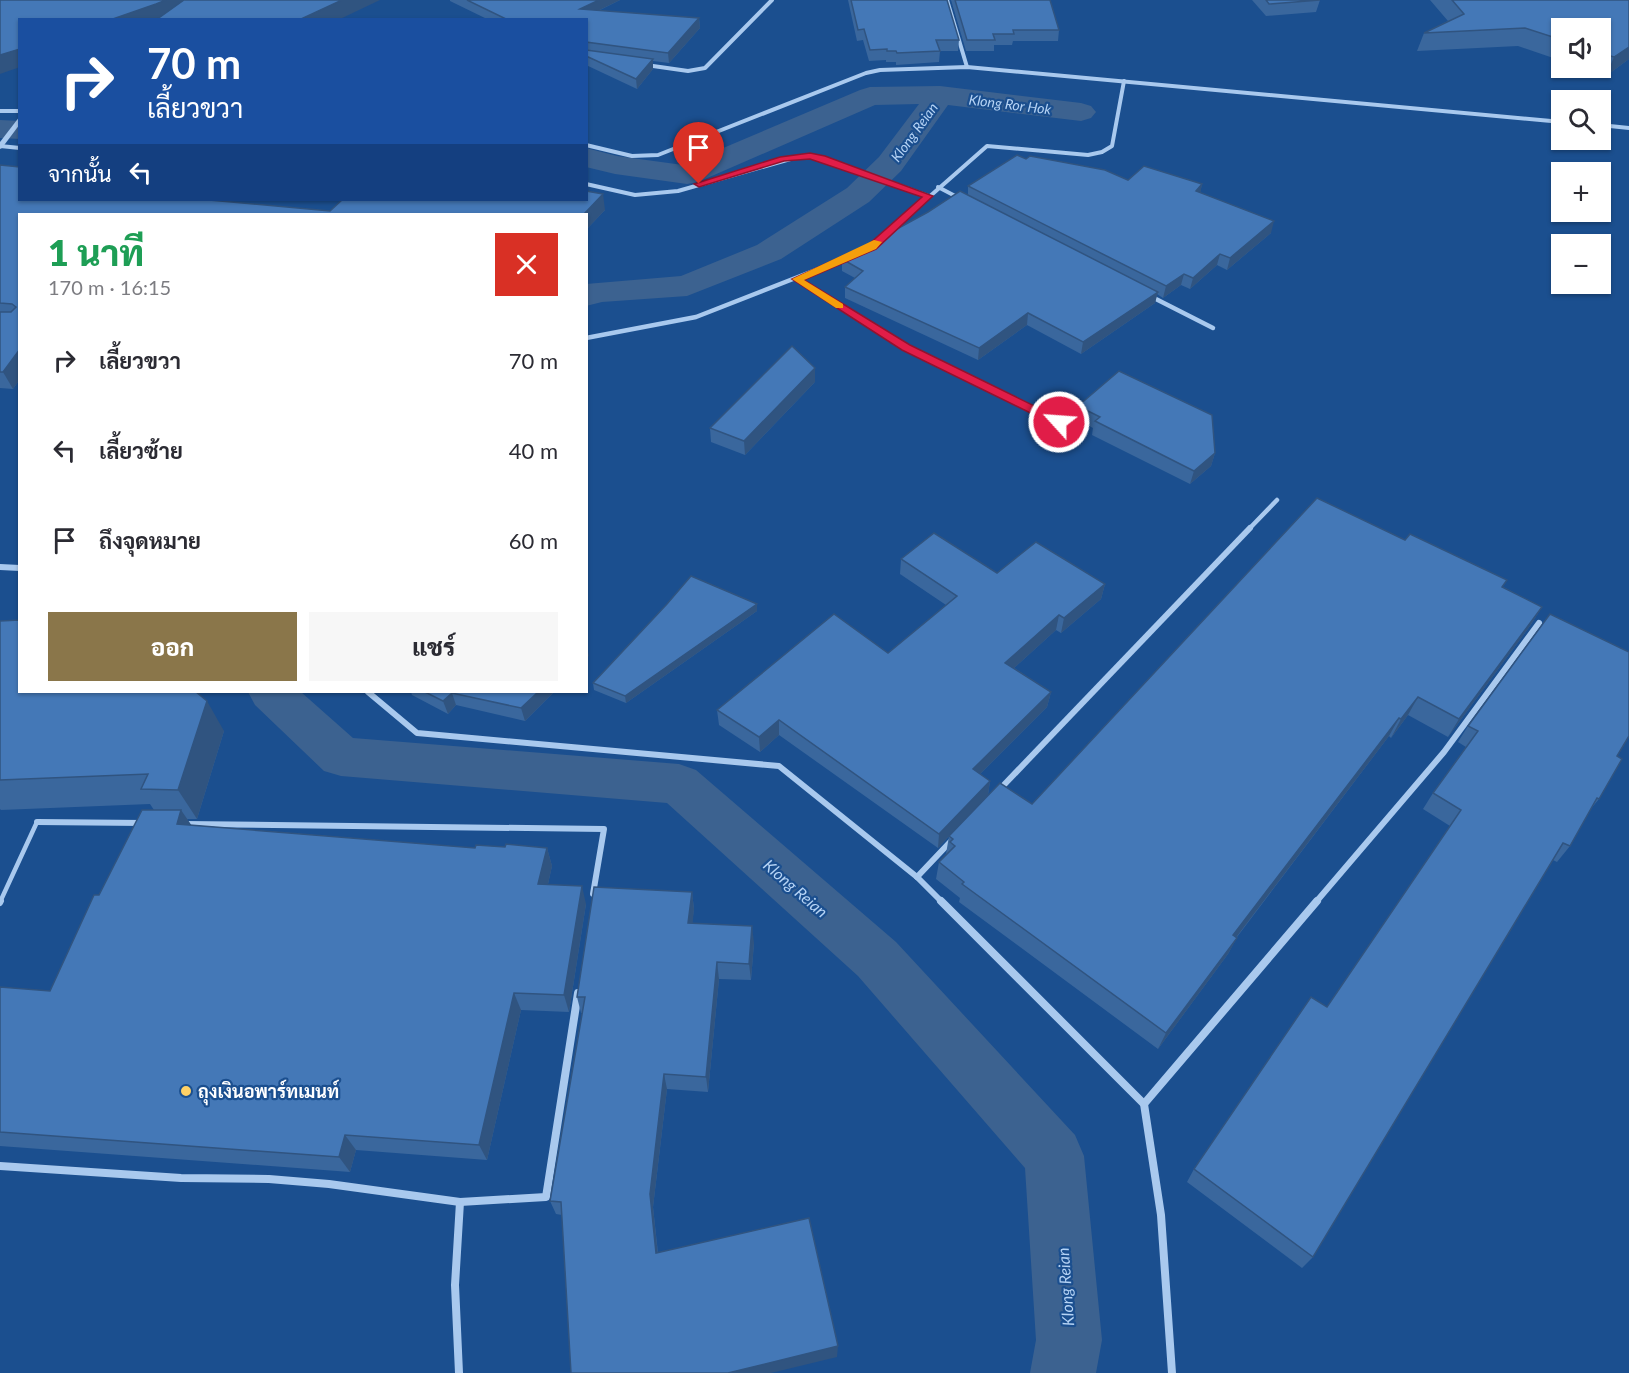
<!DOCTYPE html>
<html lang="th">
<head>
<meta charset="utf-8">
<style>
	:root { --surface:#fff; --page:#f7f7f7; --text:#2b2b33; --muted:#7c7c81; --accent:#8a764a }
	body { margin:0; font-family:Lato,Sarabun,sans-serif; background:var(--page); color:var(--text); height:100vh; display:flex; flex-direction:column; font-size:22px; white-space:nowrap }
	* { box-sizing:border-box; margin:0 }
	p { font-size:20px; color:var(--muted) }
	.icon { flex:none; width:33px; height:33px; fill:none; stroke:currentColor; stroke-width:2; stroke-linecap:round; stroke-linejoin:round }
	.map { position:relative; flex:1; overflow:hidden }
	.drawer { position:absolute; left:18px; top:213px; width:570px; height:480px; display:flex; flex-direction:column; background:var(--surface); border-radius:0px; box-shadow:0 2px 4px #0004 }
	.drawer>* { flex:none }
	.hud { position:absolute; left:18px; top:18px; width:570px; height:183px; border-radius:0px; box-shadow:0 2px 4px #0004; background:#1a4fa0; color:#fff; overflow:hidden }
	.tools { position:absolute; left:1551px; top:18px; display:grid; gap:12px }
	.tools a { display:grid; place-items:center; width:60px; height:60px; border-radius:0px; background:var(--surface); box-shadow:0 2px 4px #0004; font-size:30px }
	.pin { position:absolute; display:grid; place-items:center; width:51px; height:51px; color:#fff; margin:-62px -26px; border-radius:50% 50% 50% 0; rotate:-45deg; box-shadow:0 0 6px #0007 }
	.pin .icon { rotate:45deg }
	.me { position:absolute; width:66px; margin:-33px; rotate:296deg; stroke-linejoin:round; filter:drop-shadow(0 0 4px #0008) }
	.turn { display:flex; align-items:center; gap:21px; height:126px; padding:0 30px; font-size:27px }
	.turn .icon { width:78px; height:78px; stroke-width:2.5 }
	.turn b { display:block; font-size:42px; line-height:51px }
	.then { display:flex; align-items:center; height:57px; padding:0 30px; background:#0003; gap:12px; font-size:22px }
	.round { display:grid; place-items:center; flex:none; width:63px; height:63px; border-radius:0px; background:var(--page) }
	.summary { display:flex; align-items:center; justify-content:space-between; height:102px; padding:0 30px }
	h1 { font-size:36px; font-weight:800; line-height:45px; color:#1e9e55 }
	.action { display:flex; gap:12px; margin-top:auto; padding:12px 30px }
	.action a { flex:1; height:69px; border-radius:0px; background:var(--accent); color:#fff; font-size:24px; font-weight:800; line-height:69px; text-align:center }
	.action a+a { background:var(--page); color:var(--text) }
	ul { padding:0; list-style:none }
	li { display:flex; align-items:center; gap:18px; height:90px; padding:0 30px }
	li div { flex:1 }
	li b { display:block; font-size:22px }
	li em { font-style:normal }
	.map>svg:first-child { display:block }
</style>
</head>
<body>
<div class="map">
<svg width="1629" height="1373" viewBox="0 0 1629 1373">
	<rect width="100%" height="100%" fill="#1b4f8f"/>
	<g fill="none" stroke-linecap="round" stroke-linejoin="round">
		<g fill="#3c6290" fill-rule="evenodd">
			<polygon points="940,86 1081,103 1091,106 1096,112 1091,118 1081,121 948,105 901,171 869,202 781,259 687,296 602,302 586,306 586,284 681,276 757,245 847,188 879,157 919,104 875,105 698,182 687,184 615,174 586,167 586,148 617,156 683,165 860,90 870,87"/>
			<polygon points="0,120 20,121 20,139 0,138"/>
			<polygon points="248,692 301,692 353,738 679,764 696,770 896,942 1075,1135 1084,1156 1102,1340 1096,1373 1030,1373 1036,1340 1025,1168 858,976 667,803 341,776 324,771 255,705"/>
		</g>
		<polyline stroke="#a9c9ee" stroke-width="4.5" points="0,902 37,822"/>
		<polyline stroke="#a9c9ee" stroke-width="6" points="0,903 1,901"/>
		<g stroke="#a9c9ee" stroke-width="4">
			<polyline points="947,0 967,67"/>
			<polyline points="646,65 688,71 705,68 772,0"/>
			<polyline points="0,111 20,111"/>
			<polyline points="1600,125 1629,128"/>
			<polyline points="586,145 632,156 658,155 866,73 880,70 967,67 1562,122"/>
			<polyline points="0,146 20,148"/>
			<polyline points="586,184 635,195 678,191 801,156 822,158 928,196"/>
			<polyline points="938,187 959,198"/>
			<polyline points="887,234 987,146 1088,155 1102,152 1112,146 1124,81"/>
		</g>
		<g stroke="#a9c9ee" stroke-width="4.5">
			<polyline points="879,241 888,233"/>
			<polyline points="797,279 906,347 1059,422"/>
			<polyline points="1150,296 1213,328"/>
			<polyline points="586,338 696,317 849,257"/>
			<polyline points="1249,529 1277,500"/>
		</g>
		<g stroke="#a9c9ee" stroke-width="6">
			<polyline points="0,567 20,568"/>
			<polyline points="368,692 417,733 779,766 917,877 942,902"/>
			<polyline points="1000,789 1250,528"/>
			<polyline points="37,822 144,823"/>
			<polyline points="184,824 604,829 593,894"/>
			<polyline points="917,877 952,840"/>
			<polyline points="1316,902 1444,752 1539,623"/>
		</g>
		<g stroke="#a9c9ee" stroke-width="8">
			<polyline points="941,901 1144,1104 1161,1215 1172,1373"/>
			<polyline points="1144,1104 1317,901"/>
			<polyline points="0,1166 181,1178 269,1179 329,1184 460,1202 455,1285 459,1373"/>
			<polyline points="460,1202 546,1197 578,993"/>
		</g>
		<polygon fill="#a9c9ee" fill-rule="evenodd" points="20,116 20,124 2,148 0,149 0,142"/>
	</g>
	<g fill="#3a679d">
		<polygon points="450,0 620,0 598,11 699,18 700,28 669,63 653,61 653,69 637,89 586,65 586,20 489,20 450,1"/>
		<polygon points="848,0 947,0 959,40 958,51 940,51 939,62 896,65 896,62 886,62 886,60 869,61 863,40 857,41"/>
		<polygon points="951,0 1050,0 1059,30 1058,41 1013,41 1012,45 994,45 994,51 966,51"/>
		<polygon points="1252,0 1320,0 1316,12 1266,16"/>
		<polygon points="1430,0 1629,0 1629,59 1606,76 1581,68 1600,68 1600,28 1562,28 1562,61 1518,46 1417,51 1424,33 1448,21"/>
		<polygon points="1026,159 1128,180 1202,184 1200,193 1271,233 1227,270 1217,265 1190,289 1181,285 1163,298 1157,294 1155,303 1081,354 1027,325 978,360 845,298 845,287 855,278 842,271 842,259 968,195 968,186"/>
		<polygon points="0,165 20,200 228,200 227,202 330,211 605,210 586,230 586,214 20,214 20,379 13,389 0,388"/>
		<polygon points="815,382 745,455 711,442 710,428"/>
		<polygon points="1078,406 1215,453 1211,466 1190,484 1092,435 1093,428 1076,419"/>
		<polygon points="901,559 997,573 1105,584 1101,599 1061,633 1056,630 1014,668 1051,692 1047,707 980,774 990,781 988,795 938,848 779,735 760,752 719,725 717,710 888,653 946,605 900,574"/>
		<polygon points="1503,587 1542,607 1530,626 1448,737 1408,715 1391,738 1389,736 1237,937 1228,954 1158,1049 959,902 960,898 936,879 939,862 946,854 949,836 1032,804"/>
		<polygon points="667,604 757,604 757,611 626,703 594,690 593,683"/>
		<polygon points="0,621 224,731 197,819 187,819 191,825 475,848 505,847 547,848 552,866 548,884 586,904 569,1012 521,1010 487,1160 356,1150 350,1172 0,1146 0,987 50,991 99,895 154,810 150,804 1,810 0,809"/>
		<polygon points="411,692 554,692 525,721 456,705 448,714 412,695"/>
		<polygon points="1468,726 1617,756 1599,799 1589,811 1570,846 1557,862 1553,860 1313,1257 1302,1268 1187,1182 1194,1169 1327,1007 1450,826 1423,809 1433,793 1466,747 1458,742"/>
		<polygon points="692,892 694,909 692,923 754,943 751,980 719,979 708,1092 667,1089 653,1207 658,1253 837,1357 562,1215 556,1214 550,1201 582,1013 581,1013 577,997"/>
	</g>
	<g fill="#305480">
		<polygon points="166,0 204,0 164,20 110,20"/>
		<polygon points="342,0 380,0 338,20 299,20"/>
		<polygon points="599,0 620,0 581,19 580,9"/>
		<polygon points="699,18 700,28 669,63 668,53"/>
		<polygon points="1629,47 1629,59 1606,76 1614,57"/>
		<polygon points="20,49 20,67 0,74 0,55"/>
		<polygon points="653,59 653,69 637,89 636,79"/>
		<polygon points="1202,184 1200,195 1196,191"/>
		<polygon points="603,194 605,210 586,230 586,214 584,214"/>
		<polygon points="210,200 228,200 216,214"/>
		<polygon points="1274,221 1271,233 1227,270 1230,258"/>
		<polygon points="1220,254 1217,265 1190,289 1193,278"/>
		<polygon points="1184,274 1181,285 1163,298 1166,286"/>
		<polygon points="1158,292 1155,303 1081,354 1083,342"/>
		<polygon points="1028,313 1027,325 978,360 979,348"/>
		<polygon points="20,349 20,379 13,389 3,372"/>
		<polygon points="815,368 815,382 745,455 744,441"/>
		<polygon points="1215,453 1211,466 1190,484 1194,471"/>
		<polygon points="1105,584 1101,599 1061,633 1064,618"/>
		<polygon points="757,604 757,611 626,703 625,696"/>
		<polygon points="1542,607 1530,626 1448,737 1459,719"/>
		<polygon points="1059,615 1056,630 1003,678 1005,663"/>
		<polygon points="586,645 589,656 586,658"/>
		<polygon points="538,692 554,692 525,721 521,708"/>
		<polygon points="1051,692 1047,707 970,784 973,769"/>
		<polygon points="452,693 456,705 448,714 443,701"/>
		<polygon points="1418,697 1408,715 1391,738 1401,719"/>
		<polygon points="207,701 224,731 197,819 178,790"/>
		<polygon points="1399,718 1389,736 1225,952 1233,935"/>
		<polygon points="779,720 779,735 760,752 759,737"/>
		<polygon points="990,781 988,795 938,848 939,834"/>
		<polygon points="181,810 194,829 177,824"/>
		<polygon points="547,848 552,866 544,902 538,884"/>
		<polygon points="582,886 586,904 569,1012 564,995"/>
		<polygon points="692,892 694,909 691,940 688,923"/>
		<polygon points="752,926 754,943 751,980 749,964"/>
		<polygon points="1237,938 1228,954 1158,1049 1166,1033"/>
		<polygon points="717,962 719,979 708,1092 706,1077"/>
		<polygon points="514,993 521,1010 487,1160 479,1145"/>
		<polygon points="664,1074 667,1089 653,1207 659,1265 656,1253 650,1194"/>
		<polygon points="345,1135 356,1150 350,1172 339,1157"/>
		<polygon points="838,1346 837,1357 771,1373 728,1373"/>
	</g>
	<g fill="#4478b7" stroke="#305480" stroke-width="1.5">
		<polygon points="0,0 166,0 156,4 110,20 20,20 20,49 0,55"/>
		<polygon points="184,0 342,0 299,20 156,20"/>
		<polygon points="467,0 599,0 580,9 699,18 668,53 586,42 586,20 508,20"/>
		<polygon points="851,0 947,0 959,40 936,40 940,51 897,53 896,51 887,51 887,49 870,50 864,29 858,30"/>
		<polygon points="955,0 1050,0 1059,30 1013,30 1014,34 993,34 995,40 967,40"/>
		<polygon points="1266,0 1320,0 1269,4"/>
		<polygon points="1452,0 1629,0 1629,47 1614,57 1600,53 1600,28 1562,28 1562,40 1525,28 1424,33 1464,14"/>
		<polygon points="586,50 653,59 636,79 586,56"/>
		<polygon points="1017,155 1026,159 1030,156 1105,170 1128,180 1144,166 1202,184 1196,191 1274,221 1230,258 1220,254 1193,278 1184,274 1166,286 968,186"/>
		<polygon points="0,165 20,167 20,200 210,200 209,200 330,211 342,200 586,200 586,191 603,194 584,214 20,214 20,349 3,372 0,372 0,312 11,312 16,307 12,304 0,303"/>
		<polygon points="960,191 1158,292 1083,342 1028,313 979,348 845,287 863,271 842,259 928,212"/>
		<polygon points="792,346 815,368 744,441 710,428"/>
		<polygon points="1119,371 1212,415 1215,453 1194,471 1095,421 1100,417 1078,406"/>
		<polygon points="1317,498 1405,540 1410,534 1507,580 1502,587 1542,607 1459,719 1418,697 1401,719 1399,718 1233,935 1237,938 1166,1033 962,884 964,882 939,862 955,846 950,842 953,839 949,836 1000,783 1032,804"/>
		<polygon points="934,533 997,573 1036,542 1105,584 1064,618 1059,615 1005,663 1051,692 973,769 990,781 939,834 779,720 759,737 717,710 834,614 888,653 957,596 901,559"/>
		<polygon points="691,576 757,604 625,696 593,683 667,604"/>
		<polygon points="1550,614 1629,652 1629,736 1617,756 1622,759 1599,799 1597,798 1570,846 1563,843 1313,1257 1194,1169 1311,997 1327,1007 1461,810 1433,793 1478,731 1468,726"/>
		<polygon points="20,620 20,692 196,692 207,701 178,790 141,789 148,774 0,780 0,621"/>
		<polygon points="425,692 538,692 521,708 452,693 443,701"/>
		<polygon points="142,810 181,810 177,824 475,848 476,845 505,847 506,844 547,848 538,884 582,886 564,995 514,993 479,1145 345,1135 339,1157 0,1132 0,987 50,991 94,895 99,895"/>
		<polygon points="594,887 692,892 688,923 752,926 749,964 717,962 706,1077 664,1074 650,1194 656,1253 809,1218 838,1346 728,1373 571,1373 561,1202 550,1201 585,997 577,997"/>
	</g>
	<polygon fill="#e11d48" stroke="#92132f" stroke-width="1.5" points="810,153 825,156 933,196 876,249 804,280 910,345 1063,420 1063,425 1055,425 902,350 792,279 869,244 922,197 810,159 784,161 699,187 694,184 780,157"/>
	<polygon fill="#f59e0b" points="874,240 882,242 876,249 804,280 843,304 843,308 836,308 792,279"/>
	<circle fill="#ffd166" stroke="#1b4f8f" stroke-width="2" cx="186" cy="1091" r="6"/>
	<g text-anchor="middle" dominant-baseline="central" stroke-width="4.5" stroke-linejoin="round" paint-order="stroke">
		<g font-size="14" font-style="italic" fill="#b5d3f5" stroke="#1b4f8f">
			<text transform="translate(1010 104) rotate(7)">Klong Ror Hok</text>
			<text transform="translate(914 132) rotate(-54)">Klong Reian</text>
		</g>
		<g font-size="16" font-style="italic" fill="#b5d3f5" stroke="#1b4f8f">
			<text transform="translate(796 888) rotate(41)">Klong Reian</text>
			<text transform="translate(1065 1287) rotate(-94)">Klong Reian</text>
		</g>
		<g font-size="18" font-weight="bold" fill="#fff" stroke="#1b4f8f" text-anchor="start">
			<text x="198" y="1091">ถุงเงินอพาร์ทเมนท์</text>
		</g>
	</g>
</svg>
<div class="tools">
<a><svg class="icon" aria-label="sound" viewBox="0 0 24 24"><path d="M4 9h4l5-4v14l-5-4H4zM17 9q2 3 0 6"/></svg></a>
<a><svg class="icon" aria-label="search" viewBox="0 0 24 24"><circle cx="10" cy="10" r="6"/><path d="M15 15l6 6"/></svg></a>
<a>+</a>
<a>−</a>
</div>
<div class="pin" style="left:699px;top:184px;background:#d93025"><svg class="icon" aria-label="arrive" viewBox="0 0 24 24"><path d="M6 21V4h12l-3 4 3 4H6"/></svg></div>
<svg class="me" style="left:1059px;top:422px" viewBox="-20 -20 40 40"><circle r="17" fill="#e11d48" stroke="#fff" stroke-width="3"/><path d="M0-11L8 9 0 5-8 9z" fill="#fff"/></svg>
<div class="hud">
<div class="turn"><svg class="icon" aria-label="right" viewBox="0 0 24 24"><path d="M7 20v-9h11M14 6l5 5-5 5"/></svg><div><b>70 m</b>เลี้ยวขวา</div></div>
<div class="then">จากนั้น<svg class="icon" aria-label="left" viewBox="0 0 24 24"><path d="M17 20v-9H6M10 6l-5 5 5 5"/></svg></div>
</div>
<section class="drawer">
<div class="summary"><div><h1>1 นาที</h1><p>170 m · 16:15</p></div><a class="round" style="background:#d93025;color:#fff"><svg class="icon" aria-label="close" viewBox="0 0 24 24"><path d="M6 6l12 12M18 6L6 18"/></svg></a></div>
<ul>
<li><svg class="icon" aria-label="right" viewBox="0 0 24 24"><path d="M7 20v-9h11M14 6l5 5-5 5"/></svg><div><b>เลี้ยวขวา</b></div><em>70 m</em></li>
<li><svg class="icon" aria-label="left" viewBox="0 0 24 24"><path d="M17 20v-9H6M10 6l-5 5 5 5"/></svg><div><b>เลี้ยวซ้าย</b></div><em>40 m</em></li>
<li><svg class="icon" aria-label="arrive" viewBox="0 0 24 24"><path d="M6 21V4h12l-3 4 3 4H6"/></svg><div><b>ถึงจุดหมาย</b></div><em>60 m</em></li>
</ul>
<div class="action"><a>ออก</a><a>แชร์</a></div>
</section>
</div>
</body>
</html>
